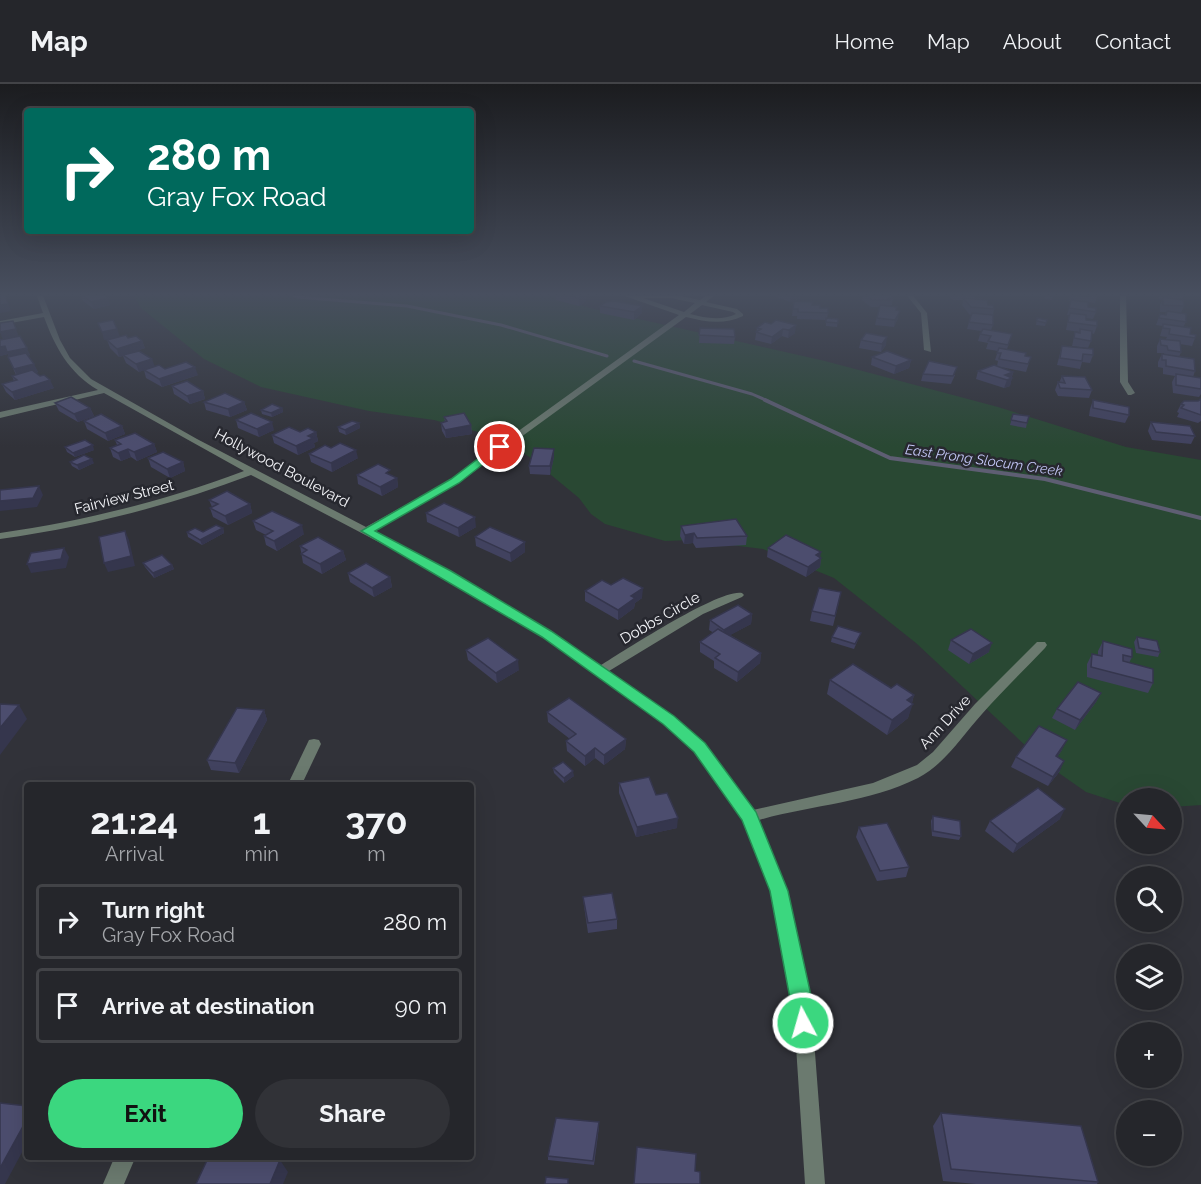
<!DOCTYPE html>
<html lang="en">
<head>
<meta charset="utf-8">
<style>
	:root { --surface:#25262b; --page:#313237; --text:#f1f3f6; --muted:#a3a5a9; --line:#424347; --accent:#3bd77f }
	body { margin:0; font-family:Raleway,sans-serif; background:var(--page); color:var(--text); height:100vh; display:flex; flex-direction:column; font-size:22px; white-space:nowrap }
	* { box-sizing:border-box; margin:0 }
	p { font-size:20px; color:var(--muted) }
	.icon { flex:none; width:33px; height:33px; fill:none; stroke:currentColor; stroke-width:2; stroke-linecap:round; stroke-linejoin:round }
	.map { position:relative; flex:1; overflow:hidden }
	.drawer { position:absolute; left:24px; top:698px; width:450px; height:378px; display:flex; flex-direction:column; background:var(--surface); border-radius:6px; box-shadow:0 6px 24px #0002,0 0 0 2px var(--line) }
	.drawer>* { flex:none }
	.guide { position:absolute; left:24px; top:24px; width:450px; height:126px; border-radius:6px; box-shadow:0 6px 24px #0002,0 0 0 2px var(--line); background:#00695c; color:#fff; overflow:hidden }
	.needle { width:39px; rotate:116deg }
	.tools { position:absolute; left:1116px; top:704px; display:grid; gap:12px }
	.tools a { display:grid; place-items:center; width:66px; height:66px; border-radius:50%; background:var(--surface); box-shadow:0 6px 24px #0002,0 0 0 2px var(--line); font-size:30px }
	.pin { position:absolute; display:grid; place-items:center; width:51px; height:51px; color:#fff; margin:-26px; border:3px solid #fff; border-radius:50%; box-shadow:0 2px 6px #0007 }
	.me { position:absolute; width:66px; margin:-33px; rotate:354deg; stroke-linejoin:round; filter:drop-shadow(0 0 4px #0008) }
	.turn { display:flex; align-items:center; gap:21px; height:126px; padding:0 24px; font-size:27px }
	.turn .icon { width:78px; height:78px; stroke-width:2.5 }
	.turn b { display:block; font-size:42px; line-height:51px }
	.eta { display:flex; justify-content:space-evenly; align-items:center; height:102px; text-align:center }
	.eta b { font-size:36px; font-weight:700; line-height:42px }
	.cta { display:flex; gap:12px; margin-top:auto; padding:12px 24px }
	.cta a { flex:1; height:69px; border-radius:36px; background:var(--accent); color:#111; font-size:24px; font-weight:700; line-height:69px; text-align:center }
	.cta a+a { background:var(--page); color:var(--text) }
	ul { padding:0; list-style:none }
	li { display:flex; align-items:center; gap:18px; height:75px; margin:0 12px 9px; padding:0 12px; border:3px solid var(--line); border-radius:6px }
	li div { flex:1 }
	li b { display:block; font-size:22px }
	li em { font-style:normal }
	header { display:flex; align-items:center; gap:36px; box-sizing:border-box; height:84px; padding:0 30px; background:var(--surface); border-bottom:2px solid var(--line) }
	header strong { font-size:28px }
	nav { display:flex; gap:33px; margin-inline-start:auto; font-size:21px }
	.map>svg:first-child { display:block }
</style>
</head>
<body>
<header>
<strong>Map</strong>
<nav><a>Home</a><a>Map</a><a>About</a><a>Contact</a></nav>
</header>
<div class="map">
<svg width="1201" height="1100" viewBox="0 0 1201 1100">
	<rect width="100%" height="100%" fill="#313239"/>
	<polygon fill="#294833" points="132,209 569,209 577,220 590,224 825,277 998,323 1126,363 1201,376 1201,721 1172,723 1172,714 1126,714 1126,721 1086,708 1043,678 916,559 834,494 763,465 690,456 665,457 605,440 591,430 579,414 528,372 493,352 434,336 369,327 261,303 204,275 141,224"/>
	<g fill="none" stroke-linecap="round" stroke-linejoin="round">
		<g stroke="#5e5e73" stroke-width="3">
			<polyline points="289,209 297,213 407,222 501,241 607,272"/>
			<polyline points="634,277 752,310 768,317"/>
		</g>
		<polyline stroke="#5e5e73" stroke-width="4" points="765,316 890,374 1045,395 1201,434"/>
		<g fill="#6b7a6f" fill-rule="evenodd">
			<path d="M36,209H42L60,256L70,274L91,295L197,355L366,443L452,395L679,231L616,209L671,210L700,216L710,209H717L706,218L737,225L743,230V232C724,241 706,238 686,233L458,399L374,447L520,528L601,581C624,567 720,504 742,509L744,511L742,513L703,530L609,587L674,633L704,659L753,726L873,699L917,681L933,668L975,620L1037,558H1045L1047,561L1045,564C1024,586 1002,607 982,630C962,652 945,680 918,694C868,719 811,721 759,736L787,807L811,916L825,1100H805L793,916L771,807L744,735L694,667L664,639L564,567L512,534L413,476L251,391C169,422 86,443 0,455V449C84,437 164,417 244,387L104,309L0,334V328L98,306C69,289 55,263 44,233L0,241V237L43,229ZM643,214H671L695,219L684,228ZM702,221L733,228L736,230C721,237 705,234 690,230Z"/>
			<polygon points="905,209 911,209 927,229 931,268 924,266 921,229"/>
			<polygon points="1120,209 1126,209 1128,298 1135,309 1131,311 1128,311 1120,298"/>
			<polygon points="314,655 319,656 321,660 302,700 288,700 309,656"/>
			<polygon points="115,1072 136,1072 124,1100 103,1100"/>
		</g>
	</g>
	<g fill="#41425f">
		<polygon points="80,209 101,209 110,221 94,225 83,217"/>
		<polygon points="519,209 542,209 538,212"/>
		<polygon points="556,209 580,209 586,217 579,222 556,216"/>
		<polygon points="765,209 801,209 800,214 794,217 812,221 820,224 828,229 827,234 838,235 837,243 826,242 826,236 797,235 797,232 792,232 794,217 790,218"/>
		<polygon points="859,209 890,209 893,214 892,221 889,222 896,226 898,234 894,243 875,241 879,223 871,223 862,216 863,210"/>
		<polygon points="947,209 975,209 974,215 994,225 993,231 993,241 991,246 1010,257 1007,265 1025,272 1031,273 1026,288 1001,283 1013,288 1010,302 1004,304 976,295 978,287 997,282 998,277 995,276 998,267 986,265 988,259 978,257 981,247 967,245 971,231 969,230 962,221 963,216 953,216"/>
		<polygon points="1046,209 1054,209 1052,216 1044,215"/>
		<polygon points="1071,209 1098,209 1095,219 1088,218 1088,223 1096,228 1093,235 1086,234 1086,236 1097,242 1094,250 1092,249 1091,257 1088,264 1072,262 1075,248 1080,248 1066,246 1069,231 1067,231 1071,217 1069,217"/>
		<polygon points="1159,209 1184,209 1182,216 1184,222 1181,229 1186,238 1183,243 1195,254 1192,262 1180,260 1181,268 1179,273 1195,287 1193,293 1201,294 1201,310 1199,313 1173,309 1172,298 1175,292 1163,290 1163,284 1158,283 1158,278 1162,270 1164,271 1164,269 1157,269 1157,262 1160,255 1166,255 1167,253 1160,252 1163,242 1156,241 1160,230 1165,231 1166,228 1160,228 1160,220 1162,216 1159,215"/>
		<polygon points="600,222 642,222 642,229 634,236 600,229"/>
		<polygon points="1037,234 1047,236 1045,242 1036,241"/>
		<polygon points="765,238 795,249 788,254 782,252 771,260 755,256 757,244"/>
		<polygon points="700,244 735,253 734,260 699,259"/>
		<polygon points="19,252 30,271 28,272 38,288 36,289 54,304 15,316 6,308 2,300 14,297 12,292 16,291 8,273 9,273 8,270 0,272 0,256"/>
		<polygon points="128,254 142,257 145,264 133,268 155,283 198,291 162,303 146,294 144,286 146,285 139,288 126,279 123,272 119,273 110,264 107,256"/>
		<polygon points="861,256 886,261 881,268 859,264"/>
		<polygon points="1062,262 1093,271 1090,279 1082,278 1080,285 1057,281"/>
		<polygon points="872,273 911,276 909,284 894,290 871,281"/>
		<polygon points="923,290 955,291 951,300 921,297"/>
		<polygon points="1062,292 1092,306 1089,314 1058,312 1055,306 1058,298 1059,299"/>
		<polygon points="172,302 203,307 205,315 190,320 174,310"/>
		<polygon points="1201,315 1201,337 1198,339 1177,333 1179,329 1177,328 1181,320 1198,317"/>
		<polygon points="1093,316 1129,331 1125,339 1089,332 1090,325"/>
		<polygon points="204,318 244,318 247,326 230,333 206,326"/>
		<polygon points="55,319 90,324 94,332 78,338 59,327"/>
		<polygon points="282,324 283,328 272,333 262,330 261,326"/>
		<polygon points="1013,330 1027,339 1026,344 1010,341"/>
		<polygon points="444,333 471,341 472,350 446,354 442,347 441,339 445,338"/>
		<polygon points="236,336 274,346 259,353 238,344"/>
		<polygon points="84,337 122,342 125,350 108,357 87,345"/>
		<polygon points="1151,338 1195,352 1191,360 1152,356 1148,347"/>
		<polygon points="359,339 360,344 346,351 339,348 338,343"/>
		<polygon points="300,348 316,348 318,357 314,359 315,363 298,371 274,359 272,351"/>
		<polygon points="115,356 154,360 157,368 137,377 131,373 121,377 113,373 110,364 117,361"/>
		<polygon points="65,363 94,366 75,373 67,368"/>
		<polygon points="309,370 358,374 332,388 311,378"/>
		<polygon points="554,373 550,391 530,390 529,382"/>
		<polygon points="148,374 183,378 185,387 170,394 151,383"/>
		<polygon points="70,378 94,379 79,386 72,382"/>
		<polygon points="357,391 391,391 397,394 398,403 382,412 358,400"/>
		<polygon points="209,416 250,420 252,429 228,441 213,433 210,424 212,423"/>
		<polygon points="426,429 476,443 459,453 427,438"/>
		<polygon points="253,437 304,450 277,467 266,461 264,452 266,451 256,446"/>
		<polygon points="681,442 747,452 746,461 696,464 693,459 684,460 680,452"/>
		<polygon points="223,444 224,449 202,461 188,453 187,448 203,448"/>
		<polygon points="475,453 525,468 511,478 476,462"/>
		<polygon points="300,462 343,467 346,476 322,490 303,479"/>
		<polygon points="768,464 821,474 820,483 806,493 767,473"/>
		<polygon points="143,479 172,481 174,485 154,494 145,483"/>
		<polygon points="348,489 390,493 392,503 374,513 350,498"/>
		<polygon points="611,501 642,514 635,519 634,524 618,536 585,517 585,507"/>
		<polygon points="839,518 833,542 810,537 812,527"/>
		<polygon points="752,530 751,540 730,551 761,569 760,579 737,598 714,584 714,577 700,568 700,558 714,549 709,546 710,536"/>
		<polygon points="861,549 854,565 831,558 832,553"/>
		<polygon points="1137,553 1160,568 1158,573 1136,569 1134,558"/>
		<polygon points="951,556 989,568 969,580 948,566"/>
		<polygon points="1103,557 1132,573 1129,579 1153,599 1148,609 1087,593 1087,580 1092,570 1098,571 1098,567"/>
		<polygon points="466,566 519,586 497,599 468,576"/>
		<polygon points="830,596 891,604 914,611 908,634 887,651 827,610"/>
		<polygon points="1101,609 1096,618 1075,646 1052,634 1057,625"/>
		<polygon points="264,626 267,636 239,689 211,686 207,676"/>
		<polygon points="547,628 626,655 625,665 604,681 595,674 585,682 567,667 566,657 570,655 548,638"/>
		<polygon points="1062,666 1057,673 1060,687 1048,702 1011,683 1016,673"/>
		<polygon points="553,684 574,692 564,699 554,689"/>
		<polygon points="619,699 656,711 677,744 636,753 619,709"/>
		<polygon points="933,732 961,752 959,756 932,752 931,737"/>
		<polygon points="1060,735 1013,769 985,747 990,737"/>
		<polygon points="859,743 909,783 906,793 877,797 856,753"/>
		<polygon points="583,813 617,835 617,845 588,849 584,822"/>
		<polygon points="941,1029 1098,1098 1097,1100 976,1100 943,1097 933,1042"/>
		<polygon points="599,1043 594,1081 548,1076 548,1072"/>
	</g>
	<g fill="#35364d">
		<polygon points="797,209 801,209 800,214 790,218 791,211"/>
		<polygon points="5,210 11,227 0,229 0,221"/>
		<polygon points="586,210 586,217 579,222 579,214"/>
		<polygon points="108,214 110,221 94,225 91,218"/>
		<polygon points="642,222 642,229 634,236 634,228"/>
		<polygon points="900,227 898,234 894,243 895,236"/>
		<polygon points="13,237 19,253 3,256 0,248"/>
		<polygon points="796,241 795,249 788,254 789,246"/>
		<polygon points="117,245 120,253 104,256 102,248"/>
		<polygon points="783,245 782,252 771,260 772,253"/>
		<polygon points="887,253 886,261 881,268 882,260"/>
		<polygon points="142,257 145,264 119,273 117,265"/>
		<polygon points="5,262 8,270 0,272 0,263"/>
		<polygon points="27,264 30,271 11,276 7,268"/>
		<polygon points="152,275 155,283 139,288 136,280"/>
		<polygon points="911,276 909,284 894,290 896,282"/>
		<polygon points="34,280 38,288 18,293 14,285"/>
		<polygon points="195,283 198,291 162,303 159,295"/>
		<polygon points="1013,288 1011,295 1012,294 1010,302 1004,304 1007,296 1005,291"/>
		<polygon points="50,296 54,304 15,316 12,308"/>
		<polygon points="203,307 205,315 190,320 187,312"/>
		<polygon points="244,318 247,326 230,333 228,325"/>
		<polygon points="90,324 94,332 78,338 74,330"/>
		<polygon points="282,324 283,328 272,333 271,329"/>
		<polygon points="272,338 274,346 259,353 257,345"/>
		<polygon points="359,339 360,344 346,351 345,346"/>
		<polygon points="471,341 472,350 446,354 445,346"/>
		<polygon points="122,342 125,350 108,357 105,349"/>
		<polygon points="316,348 318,357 314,359 315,363 298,371 296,362 308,352"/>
		<polygon points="154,360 157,368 137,377 134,368"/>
		<polygon points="93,361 94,366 75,373 73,369"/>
		<polygon points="128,365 131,373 121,377 118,369"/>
		<polygon points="554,365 554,373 550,391 550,382"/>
		<polygon points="356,366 358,374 332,388 331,379"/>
		<polygon points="92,375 94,379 79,386 77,381"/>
		<polygon points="183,378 185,387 170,394 167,385"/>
		<polygon points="397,394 398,403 382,412 380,403"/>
		<polygon points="39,402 43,411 37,423 0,427 0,417"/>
		<polygon points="250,420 252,429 228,441 225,432"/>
		<polygon points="475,433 476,443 459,453 458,444"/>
		<polygon points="302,441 304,450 277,467 274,457"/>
		<polygon points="223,444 224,449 202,461 200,456"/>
		<polygon points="125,447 129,456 135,482 108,488 104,479"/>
		<polygon points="694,449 693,459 684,460 685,451"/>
		<polygon points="525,458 525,468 511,478 510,469"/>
		<polygon points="64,464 69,473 66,484 31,489 27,480"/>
		<polygon points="343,467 346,476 322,490 320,480"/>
		<polygon points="821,468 820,475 821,474 820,483 806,493 808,483 816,471"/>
		<polygon points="172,481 174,485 154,494 153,489"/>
		<polygon points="390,493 392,503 374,513 372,504"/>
		<polygon points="643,504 642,514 635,519 634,524 618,536 618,526 631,512"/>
		<polygon points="752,530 751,540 723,555 724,546"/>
		<polygon points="992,559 989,568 969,580 973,570"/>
		<polygon points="761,569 760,579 737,598 738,588"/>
		<polygon points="518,576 519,586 497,599 496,589"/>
		<polygon points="1101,609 1096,618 1075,646 1080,636"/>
		<polygon points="914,611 911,621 913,620 908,634 887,651 892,636 907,616"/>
		<polygon points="19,621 27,635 0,671 0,644"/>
		<polygon points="264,626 267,636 239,689 235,679"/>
		<polygon points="626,655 625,665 604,681 604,671"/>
		<polygon points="1067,656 1062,666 1051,682 1056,672"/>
		<polygon points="595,664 595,674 585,682 585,672"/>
		<polygon points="1064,677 1060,687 1048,702 1053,693"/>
		<polygon points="573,687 574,692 564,699 564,694"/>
		<polygon points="1065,725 1060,735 1013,769 1017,760"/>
		<polygon points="678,734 677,744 636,753 637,743"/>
		<polygon points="27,1035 27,1059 5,1100 0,1100 0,1084"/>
		<polygon points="280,1076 288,1088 283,1100 270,1100"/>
	</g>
	<g fill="#4c4d6e" stroke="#35364d" stroke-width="1.5">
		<polygon points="84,209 101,209 108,214 91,218 81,210"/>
		<polygon points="556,209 580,209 586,210 579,214"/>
		<polygon points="785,209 797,209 791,211"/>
		<polygon points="863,209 890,209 893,214 888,214 890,216 872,216"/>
		<polygon points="1046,209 1054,209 1053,212 1046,211"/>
		<polygon points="1072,209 1098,209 1098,211 1090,210 1089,213 1072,210"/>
		<polygon points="1167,209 1184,209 1184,211"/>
		<polygon points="5,210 8,220 0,221 0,211"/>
		<polygon points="1163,213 1183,216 1184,222 1163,221"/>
		<polygon points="963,214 987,216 988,221 993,221 994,225 971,223"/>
		<polygon points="1071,216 1088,218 1088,223 1096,224 1096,228 1069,224"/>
		<polygon points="614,217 642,222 634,228 600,222 606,218"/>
		<polygon points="794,217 813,218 812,221 820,221 820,224 828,224 828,229 798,228 798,225 793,225"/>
		<polygon points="880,221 897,223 896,226 900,227 895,236 877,234"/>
		<polygon points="1167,227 1186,230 1186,238 1159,234 1160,230 1166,231"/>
		<polygon points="972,229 993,231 993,241 969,238"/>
		<polygon points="1070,229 1086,231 1086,236 1097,237 1097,242 1068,238"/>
		<polygon points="826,234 838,235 838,239 826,238"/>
		<polygon points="1037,234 1047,236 1046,239 1037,237"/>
		<polygon points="113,236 117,245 102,248 98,239"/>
		<polygon points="776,236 796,241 789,246 783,245 772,253 756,248 761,245 757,244 765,238 771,240"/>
		<polygon points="13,237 16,245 0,248 0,239"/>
		<polygon points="1163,240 1191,244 1190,250 1196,251 1195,254 1169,250 1170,245 1163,244"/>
		<polygon points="700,244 734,245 735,253 699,251"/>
		<polygon points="983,245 1012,250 1008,261 988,257 991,252 980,250"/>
		<polygon points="1080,245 1092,247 1091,257 1074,254 1075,248 1080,249"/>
		<polygon points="866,249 887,253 882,260 861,256"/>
		<polygon points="126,251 128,254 136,252 142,257 117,265 107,256"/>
		<polygon points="20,252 27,264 7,268 5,262 0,263 0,256"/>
		<polygon points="1160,255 1180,257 1181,268 1168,266 1167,262 1161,261"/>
		<polygon points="1062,262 1093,265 1093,271 1083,270 1082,277 1060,274"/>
		<polygon points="999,264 1026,269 1025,272 1031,273 1028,280 999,275 1001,269 997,269"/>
		<polygon points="139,267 152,275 136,280 123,271"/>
		<polygon points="887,267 911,276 896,282 872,273"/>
		<polygon points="26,269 34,280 14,285 8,273"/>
		<polygon points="1162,270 1194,275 1195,287 1166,282 1166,276 1162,276"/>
		<polygon points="929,277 957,283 953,292 923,290"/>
		<polygon points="186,278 195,283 159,295 144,286 159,281 165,285"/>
		<polygon points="994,281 1013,288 1005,291 1012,294 1007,296 978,287"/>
		<polygon points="32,286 40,292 44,291 50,296 12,308 2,300 17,296 12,292"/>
		<polygon points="1176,290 1201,294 1201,305 1176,301"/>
		<polygon points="1062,292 1085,293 1092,306 1060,304 1058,298 1065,299"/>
		<polygon points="187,297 203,307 187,312 172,302"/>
		<polygon points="225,309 244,318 228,325 204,318"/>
		<polygon points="71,313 90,324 74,330 55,319"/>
		<polygon points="1201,315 1201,331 1181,324 1184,321 1181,320 1184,317 1198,317"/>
		<polygon points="1093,316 1129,323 1129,331 1093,324"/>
		<polygon points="272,320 282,324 271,329 261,326"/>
		<polygon points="251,329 272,338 257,345 236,336"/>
		<polygon points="464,329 471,341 445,346 441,339 447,337 444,333"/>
		<polygon points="101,330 122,342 105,349 84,337"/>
		<polygon points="1013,330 1029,332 1027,339 1011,336"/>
		<polygon points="352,337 359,339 345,346 338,343"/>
		<polygon points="1151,338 1190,342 1195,352 1156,348"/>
		<polygon points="289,343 300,348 308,344 316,348 308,352 313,354 296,362 272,351"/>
		<polygon points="135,349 154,360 134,368 128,365 118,369 110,364 121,360 115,356"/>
		<polygon points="85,356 93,361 73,369 65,363"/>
		<polygon points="340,359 356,366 331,379 309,370 325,361 331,364"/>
		<polygon points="534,364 554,365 550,382 529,382"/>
		<polygon points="163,368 183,378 167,385 148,374"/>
		<polygon points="84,371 92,375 77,381 70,378"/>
		<polygon points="378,380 390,386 386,389 397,394 380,403 357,391"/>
		<polygon points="39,402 33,414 0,417 0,406"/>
		<polygon points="227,407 250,420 225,432 210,424 218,420 209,416"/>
		<polygon points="444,419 475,433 458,444 426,429"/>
		<polygon points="272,427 302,441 274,457 264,452 273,447 253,437"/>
		<polygon points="736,435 747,452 697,454 694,449 685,451 681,442"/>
		<polygon points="216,441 223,444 200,456 187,448 195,444 203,448"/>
		<polygon points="490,443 525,458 510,469 475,453"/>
		<polygon points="125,447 131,472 104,479 99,453"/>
		<polygon points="786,451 821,468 816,471 821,474 808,483 768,464"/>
		<polygon points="318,453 343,467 320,480 301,470 307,466 300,462"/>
		<polygon points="64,464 61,475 27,480 31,469"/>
		<polygon points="162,471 172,481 153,489 143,479"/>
		<polygon points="366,479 390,493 372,504 348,489"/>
		<polygon points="623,494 643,504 631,512 635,514 618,526 585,507 602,496 611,501"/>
		<polygon points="819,504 841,508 835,532 812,527"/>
		<polygon points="738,521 752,530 724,546 710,536"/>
		<polygon points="838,542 861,549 855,560 832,553"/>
		<polygon points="718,545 761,569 738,588 715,574 720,570 700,558"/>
		<polygon points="971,545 992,559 973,570 951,556"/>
		<polygon points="1137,553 1157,557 1160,568 1139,564"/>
		<polygon points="488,554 518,576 496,589 466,566"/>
		<polygon points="1103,557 1132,565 1132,573 1123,571 1123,577 1153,585 1153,599 1091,583 1092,570 1102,572"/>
		<polygon points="853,580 891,604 897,600 914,611 907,616 913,620 892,636 830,596"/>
		<polygon points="1078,598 1101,609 1080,636 1057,625"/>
		<polygon points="569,614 626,655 604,671 595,664 585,672 566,657 576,650 547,628"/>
		<polygon points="0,620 19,621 0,644"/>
		<polygon points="237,624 264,626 235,679 207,676"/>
		<polygon points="1039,642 1067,656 1056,672 1064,677 1053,693 1016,673"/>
		<polygon points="563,678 573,687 564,694 553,684"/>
		<polygon points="649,693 656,711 667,709 678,734 637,743 619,699"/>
		<polygon points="1038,704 1065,725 1017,760 990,737"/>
		<polygon points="933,732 960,737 961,752 933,747"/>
		<polygon points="887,739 909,783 880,787 859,743"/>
		<polygon points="612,809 617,835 588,839 583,813"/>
		<polygon points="0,1019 27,1022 27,1035 0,1084"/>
		<polygon points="941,1029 1081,1042 1098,1098 951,1085"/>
		<polygon points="556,1034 599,1038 593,1077 548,1072"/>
		<polygon points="637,1063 696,1070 695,1087 700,1088 700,1100 634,1100"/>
		<polygon points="209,1072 264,1072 280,1076 270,1100 196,1100"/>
		<polygon points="546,1093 568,1095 568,1100 545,1100"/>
	</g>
	<linearGradient id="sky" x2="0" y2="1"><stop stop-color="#1b1c1f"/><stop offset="0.58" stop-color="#484f5f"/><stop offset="1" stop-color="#484f5f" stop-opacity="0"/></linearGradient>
	<rect width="1201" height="363" fill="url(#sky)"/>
	<polygon fill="#3bd77f" stroke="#268c53" stroke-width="1.5" points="496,361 505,363 459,399 375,447 451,487 551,547 674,632 705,659 756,728 788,807 812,916 813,939 810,947 803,949 796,947 770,807 742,736 694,668 663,640 542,553 361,447 451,395"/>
	<g text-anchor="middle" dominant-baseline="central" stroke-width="5" stroke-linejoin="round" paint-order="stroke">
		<g font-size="14" font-style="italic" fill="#c2c5f5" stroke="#27282f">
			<text transform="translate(984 376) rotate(8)">East Prong Slocum Creek</text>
		</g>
		<g font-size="15" fill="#f2f3f7" stroke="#27282f">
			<text transform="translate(282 384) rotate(28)">Hollywood Boulevard</text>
			<text transform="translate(124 413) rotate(-14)">Fairview Street</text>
			<text transform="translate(660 534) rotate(-30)">Dobbs Circle</text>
			<text transform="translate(945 638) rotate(-47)">Ann Drive</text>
		</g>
	</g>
</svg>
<div class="tools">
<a><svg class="needle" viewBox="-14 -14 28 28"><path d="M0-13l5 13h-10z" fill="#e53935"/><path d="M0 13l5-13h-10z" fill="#a3a5a9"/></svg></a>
<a><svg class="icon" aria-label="search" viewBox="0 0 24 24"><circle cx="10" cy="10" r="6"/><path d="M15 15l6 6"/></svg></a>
<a><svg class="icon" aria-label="layers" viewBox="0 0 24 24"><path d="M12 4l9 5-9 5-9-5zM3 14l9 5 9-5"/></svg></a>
<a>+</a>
<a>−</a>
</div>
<div class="pin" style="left:500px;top:363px;background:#d93025"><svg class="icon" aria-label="arrive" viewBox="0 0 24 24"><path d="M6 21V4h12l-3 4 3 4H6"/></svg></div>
<svg class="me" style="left:803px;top:939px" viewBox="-20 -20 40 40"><circle r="17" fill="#3bd77f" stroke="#fff" stroke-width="3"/><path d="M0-11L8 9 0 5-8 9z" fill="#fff"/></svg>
<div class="guide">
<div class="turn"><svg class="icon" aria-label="right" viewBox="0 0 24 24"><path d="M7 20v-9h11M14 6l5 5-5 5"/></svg><div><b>280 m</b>Gray Fox Road</div></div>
</div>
<section class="drawer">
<div class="eta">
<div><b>21:24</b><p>Arrival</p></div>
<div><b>1</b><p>min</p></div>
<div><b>370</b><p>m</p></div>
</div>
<ul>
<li><svg class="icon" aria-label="right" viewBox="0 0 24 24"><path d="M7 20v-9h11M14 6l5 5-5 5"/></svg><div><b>Turn right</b><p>Gray Fox Road</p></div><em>280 m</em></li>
<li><svg class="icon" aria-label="arrive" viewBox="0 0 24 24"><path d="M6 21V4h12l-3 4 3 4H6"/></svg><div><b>Arrive at destination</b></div><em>90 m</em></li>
</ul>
<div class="cta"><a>Exit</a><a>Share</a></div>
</section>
</div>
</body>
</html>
